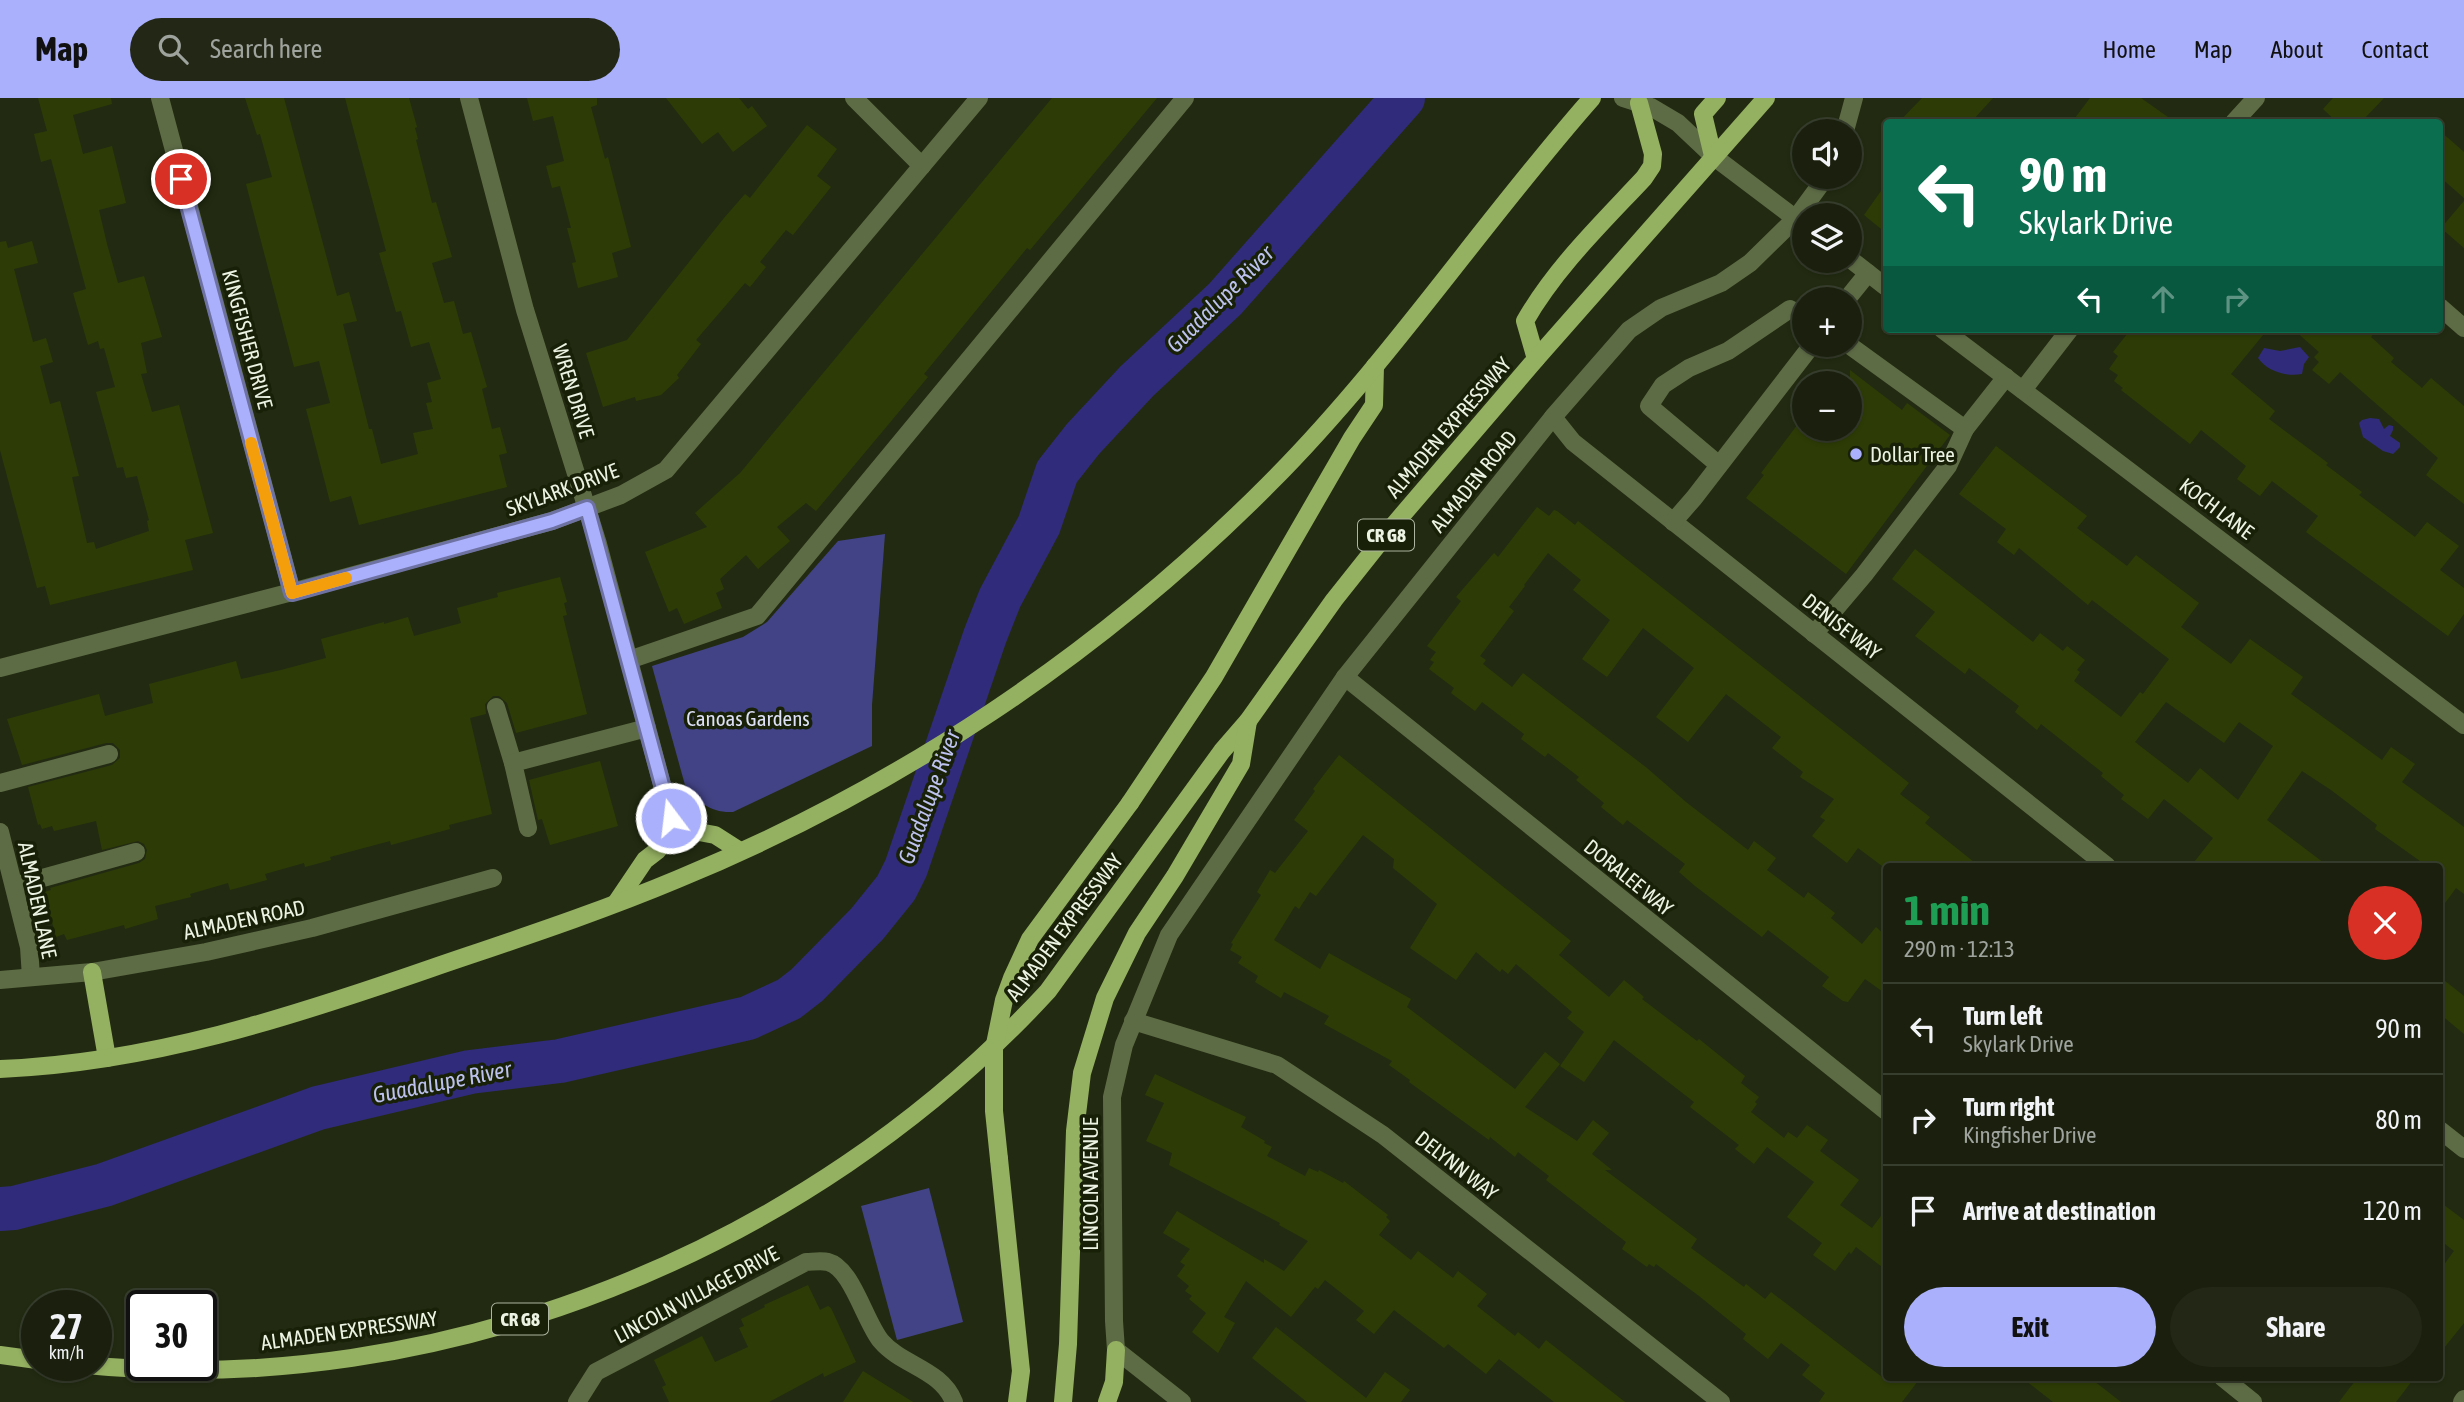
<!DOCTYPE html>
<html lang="en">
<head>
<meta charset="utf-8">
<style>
	:root { --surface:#1a200d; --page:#232816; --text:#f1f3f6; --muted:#9fa39d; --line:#383e2e; --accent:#aab0fb }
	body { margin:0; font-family:"Asap Condensed",sans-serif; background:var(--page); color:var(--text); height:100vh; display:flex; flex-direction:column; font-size:26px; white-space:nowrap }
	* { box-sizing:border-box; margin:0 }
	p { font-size:23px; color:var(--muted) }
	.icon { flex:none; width:38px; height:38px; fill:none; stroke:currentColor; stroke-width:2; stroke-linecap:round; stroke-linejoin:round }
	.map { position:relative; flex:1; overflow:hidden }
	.sheet { position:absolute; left:1883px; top:765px; width:560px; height:518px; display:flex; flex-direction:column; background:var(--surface); border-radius:7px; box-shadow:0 2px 5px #0004,0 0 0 2px var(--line) }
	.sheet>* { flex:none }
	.hud { position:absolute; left:1883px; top:21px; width:560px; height:214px; border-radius:7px; box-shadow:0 2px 5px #0004,0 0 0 2px var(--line); background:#0b6e4f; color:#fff; overflow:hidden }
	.controls { position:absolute; left:1792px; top:21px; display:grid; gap:14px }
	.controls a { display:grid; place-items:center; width:70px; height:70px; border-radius:50%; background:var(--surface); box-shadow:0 2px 5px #0004,0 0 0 2px var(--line); font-size:35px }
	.speed { position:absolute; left:21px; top:1192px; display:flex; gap:14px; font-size:35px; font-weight:700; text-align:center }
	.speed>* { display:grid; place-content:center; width:91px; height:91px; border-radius:50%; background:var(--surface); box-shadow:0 2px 5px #0004,0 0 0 2px var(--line); line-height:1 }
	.speed small { font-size:18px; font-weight:400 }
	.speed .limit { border:4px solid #111; border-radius:10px; background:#fff; color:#111 }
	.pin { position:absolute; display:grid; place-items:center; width:60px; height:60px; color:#fff; margin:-30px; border:4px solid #fff; border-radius:50%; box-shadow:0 2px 7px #0007 }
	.me { position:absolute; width:77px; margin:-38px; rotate:345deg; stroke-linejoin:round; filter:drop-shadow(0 0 5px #0008) }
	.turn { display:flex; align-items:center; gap:24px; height:147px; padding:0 21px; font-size:32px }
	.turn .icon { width:91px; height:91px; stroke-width:2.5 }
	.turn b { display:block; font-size:49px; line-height:60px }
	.lanes { display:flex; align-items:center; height:66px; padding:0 21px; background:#0003; justify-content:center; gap:35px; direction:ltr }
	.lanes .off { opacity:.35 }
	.round { display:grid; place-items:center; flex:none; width:74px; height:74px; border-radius:37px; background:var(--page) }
	.headline { display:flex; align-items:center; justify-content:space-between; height:119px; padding:0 21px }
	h1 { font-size:42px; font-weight:700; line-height:52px; color:#1e9e55 }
	.button { display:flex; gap:14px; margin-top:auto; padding:14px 21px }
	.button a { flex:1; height:80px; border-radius:42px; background:var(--accent); color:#111; font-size:28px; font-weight:700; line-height:80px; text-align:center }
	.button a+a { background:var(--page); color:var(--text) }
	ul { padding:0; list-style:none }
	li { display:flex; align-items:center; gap:21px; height:91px; padding:0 21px; border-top:2px solid var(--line) }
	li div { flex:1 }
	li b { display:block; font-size:26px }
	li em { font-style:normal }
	header { display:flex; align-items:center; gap:42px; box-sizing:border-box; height:98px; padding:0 35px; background:var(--accent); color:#111 }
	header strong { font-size:33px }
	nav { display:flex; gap:38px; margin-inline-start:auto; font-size:24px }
	.search { width:490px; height:63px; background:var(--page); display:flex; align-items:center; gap:18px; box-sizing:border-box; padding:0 24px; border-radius:38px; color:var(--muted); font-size:26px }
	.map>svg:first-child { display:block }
</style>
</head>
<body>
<header>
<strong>Map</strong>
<div class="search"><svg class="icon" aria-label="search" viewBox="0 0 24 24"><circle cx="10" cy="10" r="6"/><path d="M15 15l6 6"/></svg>Search here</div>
<nav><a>Home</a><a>Map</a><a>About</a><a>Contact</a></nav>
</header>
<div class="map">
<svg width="2464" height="1304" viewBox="0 0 2464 1304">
	<rect width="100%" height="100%" fill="#222b11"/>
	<g fill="#424386">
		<path d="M885,436L872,607V648L733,714C710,715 698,704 685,687L652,568L743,539L767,524L838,443Z"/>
		<polygon points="929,1090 963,1224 897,1242 861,1108"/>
	</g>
	<g fill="#302b7a">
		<path d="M2300,249L2309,259L2304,266L2302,276C2286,279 2267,273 2258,260L2264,250L2280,253Z"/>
		<polygon points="2370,320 2379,321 2384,331 2389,327 2393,328 2393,332 2390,338 2400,345 2400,349 2393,356 2383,353 2363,339 2359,325 2362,322"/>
	</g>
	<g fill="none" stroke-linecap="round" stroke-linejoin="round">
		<polyline stroke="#302b7a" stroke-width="44" points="0,1111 14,1110 104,1087 318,1010 470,974 560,963 748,920 789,901 807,887 867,826 896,790 906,770 985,538 1000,500 1039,427 1057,374 1083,341 1137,283 1225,201 1403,0"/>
	</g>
	<g fill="#2d3c06" fill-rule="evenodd">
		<polygon points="38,0 111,0 112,6 73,17 83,56 112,48 126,105 99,112 107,146 118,185 144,178 162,239 141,245 147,275 141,276 152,314 179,307 213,435 185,442 193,472 50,507 45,488 37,490 0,352 0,144 6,143 8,150 32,143 38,165 14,171 33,244 46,240 53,264 40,268 50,306 60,303 79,378 72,379 87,445 94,444 96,451 149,433 147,423 149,422 137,378 126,380 123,369 117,370 96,294 115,289 104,250 100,251 98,243 88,247 73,195 86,191 51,61 41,64 34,36 47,33"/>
		<polygon points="245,0 284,0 337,198 349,194 357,223 343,226 369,331 372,331 381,366 418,356 413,335 433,331 426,305 432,304 427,285 441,281 429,244 411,249 401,213 396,214 379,155 386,153 345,0 409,0 417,29 415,30 418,41 416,42 432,105 436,104 452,159 432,165 444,205 454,203 463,236 471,234 487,289 482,291 492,331 500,329 507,355 499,357 507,389 359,427 351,398 330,404 306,311 330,305 319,263 294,269 246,86 272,79 260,36 257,37"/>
		<polygon points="527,0 597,0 597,7 591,9 605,61 608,59 631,149 612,155 618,179 578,190 572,165 576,164 567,130 571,130 560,88 552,90 546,68 564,63 553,18 533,23"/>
		<polygon points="666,0 739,0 748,11 752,8 767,28 733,54 718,34 702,46"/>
		<polygon points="1052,0 1157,0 1030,152 1027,150 924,276 928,279 816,413 806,405 777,429 790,443 758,471 746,457 720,481 724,491 716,495 722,510 684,526 677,510 669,514 645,454 707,429 695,415 740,375"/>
		<polygon points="1922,0 1993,0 1971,24 1899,24"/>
		<polygon points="2090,0 2141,0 2175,24 2072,24"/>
		<polygon points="2333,0 2384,0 2361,24 2337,24 2323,11"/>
		<polygon points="807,27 837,51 817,78 831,89 793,137 786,132 760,164 766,169 750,189 745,185 696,242 701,246 677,277 679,280 661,297 636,303 635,299 603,309 586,255 627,242 724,120 745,96 750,100"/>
		<polygon points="2440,33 2464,54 2464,100 2440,79"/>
		<polygon points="1886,86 1886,135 1864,117"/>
		<polygon points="2464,103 2464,150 2441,130"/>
		<polygon points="2131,231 2268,231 2231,276 2275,313 2269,321 2328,365 2326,367 2362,394 2359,397 2415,439 2427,424 2459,448 2440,472 2464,490 2464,516 2448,538 2306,434 2318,418 2272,383 2260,398 2237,381 2246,368 2201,332 2190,346 2121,292 2123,290 2114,283 2118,277 2109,271 2118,258 2113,254"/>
		<polygon points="2293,231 2378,231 2371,239 2394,260 2391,264 2422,290 2431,280 2464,308 2464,406 2426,377 2438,360 2340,274 2329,286 2312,272 2319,264 2314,259 2319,254"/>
		<polygon points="1850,272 1902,312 1907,305 1950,337 1846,476 1746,400 1764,377 1761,375 1804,318 1804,331 1850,331"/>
		<path d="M1996,348L2087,418L2077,430L2127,468L2136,457L2199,505L2181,529L2231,566L2250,541L2303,579L2291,596L2382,662L2391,649L2415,666L2402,684L2464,729V796L2456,790L2440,812V768H2427L2375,731L2377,727L2331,692L2302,673L2267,722L2328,768H2191L2213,740L2164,701L2148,721L2121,701L2124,697L2101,678L2103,675L2041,626L2037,632L2015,614L2019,608L1969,570L1965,576L1915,538L1935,514L1892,481L1915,451L2033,544L2040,535L2063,553L2067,548L2085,562L2077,572L2080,574L2074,583L2121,619L2140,594L2143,596L2169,561L2092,502L2088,507L2019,450L2014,457L1997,444L2006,431L1959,396ZM2166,604L2224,645L2239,624L2273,648L2238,702L2200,670L2188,685L2135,644Z"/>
		<polygon points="1537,409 1549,418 1554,412 1557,413 1575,427 1578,423 1864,649 1909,685 1900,696 1930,719 1925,725 1979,768 1882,768 1858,750 1847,765 1812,738 1825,722 1820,719 1834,701 1800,679 1803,674 1772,650 1781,639 1726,596 1688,644 1656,619 1694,570 1643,530 1607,579 1582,561 1610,522 1573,492 1581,482 1548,455 1524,487 1525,488 1509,509 1514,513 1480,558 1486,562 1483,566 1512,589 1523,575 1647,670 1686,704 1748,752 1754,743 1776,760 1767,772 1804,800 1808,794 1835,815 1831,820 1862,846 1876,829 1886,838 1886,896 1865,881 1848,904 1843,903 1822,888 1829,879 1768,832 1762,839 1695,788 1679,774 1685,766 1627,722 1623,727 1601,709 1604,705 1576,682 1579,679 1548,655 1545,659 1521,641 1524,636 1482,604 1475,613 1451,595 1454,590 1429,571 1434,564 1430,562 1436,554 1427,548 1461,503 1456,499 1494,455 1498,459"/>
		<polygon points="560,479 567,504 564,505 567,517 563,518 587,616 516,635 507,605 499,598 493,598 485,606 486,616 470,620 492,716 449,727 450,731 391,747 390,743 330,759 331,762 305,769 304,765 265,776 267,782 230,792 228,785 190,796 191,799 155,808 158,821 125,831 124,827 67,842 64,836 56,839 44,794 51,792 50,790 139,765 145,761 147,752 144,746 138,743 102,752 96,723 54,733 52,728 42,731 40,726 38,727 28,689 112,667 120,660 120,652 113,645 106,645 22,667 7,621 99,596 105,618 153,605 149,586 236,563 241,581 281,572 326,560 321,541 384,524 384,526 408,519 414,538 461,525 457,510 498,499 497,495"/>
		<polygon points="1339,657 1571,843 1559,857 1609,899 1624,882 1644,899 1642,901 1697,943 1699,941 1745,978 1741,985 1759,999 1755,1004 1757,1006 1751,1014 1784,1040 1788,1034 1797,1040 1807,1027 1828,1042 1820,1053 1859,1082 1840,1107 1872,1130 1886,1111 1886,1172 1856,1149 1851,1156 1849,1154 1835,1173 1813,1157 1822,1145 1787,1119 1814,1084 1767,1049 1754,1066 1735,1051 1739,1047 1690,1009 1694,1004 1614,942 1584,984 1560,968 1584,934 1567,920 1572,914 1516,866 1508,876 1502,871 1500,874 1476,854 1456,882 1410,850 1437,806 1393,770 1394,761 1363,737 1316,798 1310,794 1299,811 1295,808 1274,842 1320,871 1329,855 1411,901 1407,909 1515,991 1545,954 1560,966 1525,1009 1577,1043 1593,1022 1609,1035 1592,1056 1612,1072 1605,1072 1697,1141 1691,1150 1744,1189 1746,1186 1765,1201 1771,1194 1882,1279 1921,1279 1902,1304 1819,1304 1825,1295 1802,1277 1810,1267 1781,1245 1768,1261 1743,1241 1746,1236 1699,1198 1656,1166 1654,1169 1649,1166 1647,1169 1622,1151 1626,1144 1546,1082 1549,1078 1518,1054 1515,1059 1490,1039 1489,1042 1409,984 1410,982 1389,967 1392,963 1324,926 1329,918 1284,894 1281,900 1255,884 1258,878 1238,865 1242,859 1230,852 1233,846 1231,845 1261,797 1257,794 1270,772 1275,775 1308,733 1294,722 1315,693 1313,691"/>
		<polygon points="600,663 618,728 550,747 542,721 538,722 529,682"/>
		<polygon points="2440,879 2464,898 2464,936 2440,916"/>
		<polygon points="1155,976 1246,1019 1241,1029 1265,1043 1264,1045 1272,1049 1267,1058 1305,1078 1309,1070 1318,1074 1319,1072 1343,1085 1344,1083 1388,1117 1386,1119 1390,1123 1379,1137 1411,1162 1418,1153 1453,1180 1458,1173 1487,1196 1477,1208 1515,1238 1518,1234 1539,1251 1546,1242 1625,1304 1554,1304 1499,1261 1486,1276 1448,1246 1444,1250 1394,1212 1374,1236 1356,1222 1364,1213 1325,1182 1318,1191 1315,1189 1291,1219 1246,1183 1224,1219 1235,1225 1218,1255 1192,1234 1206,1215 1189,1201 1192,1198 1185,1193 1189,1188 1177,1178 1185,1167 1180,1164 1190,1151 1163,1135 1177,1113 1264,1165 1264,1161 1284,1173 1308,1143 1279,1127 1280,1125 1169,1067 1172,1055 1146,1043 1164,1005 1145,997"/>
		<polygon points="2440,1104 2464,1122 2464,1225 2440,1255 2440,1172 2454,1153 2440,1142"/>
		<polygon points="808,1187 820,1212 828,1208 831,1210 856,1264 824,1279 823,1275 769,1304 669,1304 662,1289 666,1287 654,1262 702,1238 715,1264 748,1249 739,1230 744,1228 741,1221 765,1209 764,1207"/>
		<polygon points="1276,1229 1366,1300 1385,1274 1410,1292 1401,1304 1307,1304 1252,1260"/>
		<polygon points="863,1273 913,1304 843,1304"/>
		<polygon points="2021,1279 2089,1279 2121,1304 2053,1304"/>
		<polygon points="2358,1279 2415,1279 2396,1304 2339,1304"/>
	</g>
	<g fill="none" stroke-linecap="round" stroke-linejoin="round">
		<g stroke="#5e6c46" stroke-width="18">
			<polyline points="160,0 292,494"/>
			<polyline points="469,0 525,212 598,446 671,720"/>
			<polyline points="854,0 922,68"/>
			<polyline points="1623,0 1651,9 1678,25 1713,58 1804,127"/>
			<polyline points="2234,24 2256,0"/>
			<polyline points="1845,33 1854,0"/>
			<polyline points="1850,161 1886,189"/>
			<polyline points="1847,201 1868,175"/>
			<polyline points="2440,209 2464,230"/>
			<polyline points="1942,231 2464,627"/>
			<polyline points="1849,247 1965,331 2006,279"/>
			<polyline points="2023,292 2070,231"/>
			<polyline points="1553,319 1573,344 2107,768"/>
			<polyline points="1719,367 1649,308 1663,287 1689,270 1728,253 1790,211 1804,219"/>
			<polyline points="1673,424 1694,400 1812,247"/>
			<polyline points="1814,536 1864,477 1948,368 1965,331"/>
			<polyline points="629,562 757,518 1185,0"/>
			<polyline points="0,570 292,494 552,423 621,397 666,372 979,0"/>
			<polyline points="1345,579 1886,1013"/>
			<polyline points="496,609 513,665"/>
			<polyline points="0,685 109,656"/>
			<polyline points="528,730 513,665 647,630"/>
			<polyline points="0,734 29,849 31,879"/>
			<polyline points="14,788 136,754"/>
			<polyline points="0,882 92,874 206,854 312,830 493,780"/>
			<polyline points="1133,923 1277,967 1383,1037 1721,1304"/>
			<polyline points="2440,1032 2464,1051"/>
			<polyline points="2222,1279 2253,1304"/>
			<path d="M577,1304L596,1274L806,1164C812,1164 821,1162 828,1164C852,1170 865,1224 881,1243C902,1268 941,1271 954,1304"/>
			<polyline points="1182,1304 1116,1252 1114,1223 1112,999 1124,947 1169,837 1345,579 1553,319 1629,232 1661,210 1721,185 1750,165 1796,120 1826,79"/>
			<polyline points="2462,1304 2464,1301"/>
		</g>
		<g stroke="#94b061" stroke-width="18">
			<polyline points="1713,58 1703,16 1717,0"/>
			<path d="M1536,261L1525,223C1556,169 1602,125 1644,80L1652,68L1653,56L1639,5"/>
			<polyline points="1130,705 1214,579 1352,340 1374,307 1375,268"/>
			<polyline points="616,805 645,762 658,752 667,739 671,720 688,732 715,737 740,753"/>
			<polyline points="92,874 107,960"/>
			<path d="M0,971C150,965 291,919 432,870C514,842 597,815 678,781C899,690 1100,556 1269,386C1388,267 1481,126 1592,0"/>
			<polyline points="999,1061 1021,1273 1017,1304"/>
			<polyline points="0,1257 37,1262"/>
			<path d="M86,1267C440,1302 809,1153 1048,893L1222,653L1248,623L1334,502L1392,429L1536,261L1766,0"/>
			<polyline points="1063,1304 1068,1246 1075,1033 1082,975 1105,900 1137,835 1175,778 1241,666 1248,623"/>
			<polyline points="1107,1304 1114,1284 1116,1252"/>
		</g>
		<polyline stroke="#94b061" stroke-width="18" points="999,1061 994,1013 994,951 1004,902 1012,880 1030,841 1130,705"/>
	</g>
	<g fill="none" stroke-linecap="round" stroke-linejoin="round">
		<g stroke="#6e72a3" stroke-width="18">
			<polyline id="route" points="181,81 292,495 552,423 587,410 671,720"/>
		</g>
		<use href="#route" stroke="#aab0fb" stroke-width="12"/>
		<polyline stroke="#f59e0b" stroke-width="12" points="251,345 292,495 346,480"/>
	</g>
	<circle fill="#aab0fb" stroke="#182107" stroke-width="2.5" cx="1856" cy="356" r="7"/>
	<g text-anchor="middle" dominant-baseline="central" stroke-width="7" stroke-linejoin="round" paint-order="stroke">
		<g fill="#182107" stroke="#adb4a1" stroke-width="2">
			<rect x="1358" y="421.5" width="56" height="31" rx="5"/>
			<rect x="492" y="1205.5" width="56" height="31" rx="5"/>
		</g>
		<g font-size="19" font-weight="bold" fill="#edf3e3">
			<text x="1386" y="437">CR G8</text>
			<text x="520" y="1221">CR G8</text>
		</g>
		<g font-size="21" fill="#edf3e3" stroke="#182107">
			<text transform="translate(248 241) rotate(75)">KINGFISHER DRIVE</text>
			<text transform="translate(574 293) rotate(73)">WREN DRIVE</text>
			<text transform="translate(1448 329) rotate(-49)">ALMADEN EXPRESSWAY</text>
			<text transform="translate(1473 383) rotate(-51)">ALMADEN ROAD</text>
			<text transform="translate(562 391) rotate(-20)">SKYLARK DRIVE</text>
			<text transform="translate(2217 410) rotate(37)">KOCH LANE</text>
			<text transform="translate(1842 528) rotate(38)">DENISE WAY</text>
			<text transform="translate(1629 779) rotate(39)">DORALEE WAY</text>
			<text transform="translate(38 802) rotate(78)">ALMADEN LANE</text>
			<text transform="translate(244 821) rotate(-12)">ALMADEN ROAD</text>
			<text transform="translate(1064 829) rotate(-53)">ALMADEN EXPRESSWAY</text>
			<text transform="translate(1457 1067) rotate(38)">DELYNN WAY</text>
			<text transform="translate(1090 1086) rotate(-90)">LINCOLN AVENUE</text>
			<text transform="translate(696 1196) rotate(-28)">LINCOLN VILLAGE DRIVE</text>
			<text transform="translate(349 1232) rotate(-8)">ALMADEN EXPRESSWAY</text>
		</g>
		<g font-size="21" fill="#edf3e3" stroke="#182107" text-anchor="start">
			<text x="1870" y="356">Dollar Tree</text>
		</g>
		<g font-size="21" fill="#dee1f8" stroke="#182107">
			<text x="748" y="620">Canoas Gardens</text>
		</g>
		<g font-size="23" font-style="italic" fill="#bcc1ee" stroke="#182107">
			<text transform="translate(1220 201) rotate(-45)">Guadalupe River</text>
			<text transform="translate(929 699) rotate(-70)">Guadalupe River</text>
			<text transform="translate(442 984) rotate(-11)">Guadalupe River</text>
		</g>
	</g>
</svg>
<div class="controls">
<a><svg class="icon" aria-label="sound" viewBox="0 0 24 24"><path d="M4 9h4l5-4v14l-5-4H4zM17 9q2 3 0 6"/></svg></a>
<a><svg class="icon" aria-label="layers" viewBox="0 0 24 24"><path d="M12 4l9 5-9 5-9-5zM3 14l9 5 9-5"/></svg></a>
<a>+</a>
<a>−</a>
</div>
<div class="speed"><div>27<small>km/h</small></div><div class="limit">30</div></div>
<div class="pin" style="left:181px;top:81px;background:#d93025"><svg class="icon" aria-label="arrive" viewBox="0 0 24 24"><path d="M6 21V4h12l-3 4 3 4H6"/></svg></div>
<svg class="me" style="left:671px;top:720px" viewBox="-20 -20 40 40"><circle r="17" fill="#aab0fb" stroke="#fff" stroke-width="3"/><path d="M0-11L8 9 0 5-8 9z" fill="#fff"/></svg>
<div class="hud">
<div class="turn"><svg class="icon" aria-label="left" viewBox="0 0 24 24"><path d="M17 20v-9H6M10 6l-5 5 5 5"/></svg><div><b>90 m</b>Skylark Drive</div></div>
<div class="lanes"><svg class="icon" aria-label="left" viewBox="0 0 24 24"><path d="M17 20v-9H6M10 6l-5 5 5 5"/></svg><svg class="icon off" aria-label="ahead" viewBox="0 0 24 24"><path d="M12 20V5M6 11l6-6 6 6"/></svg><svg class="icon off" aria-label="right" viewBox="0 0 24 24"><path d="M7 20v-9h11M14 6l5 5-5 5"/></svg></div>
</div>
<section class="sheet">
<div class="headline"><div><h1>1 min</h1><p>290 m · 12:13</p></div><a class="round" style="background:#d93025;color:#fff"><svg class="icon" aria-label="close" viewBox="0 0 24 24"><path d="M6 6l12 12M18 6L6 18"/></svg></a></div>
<ul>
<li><svg class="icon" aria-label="left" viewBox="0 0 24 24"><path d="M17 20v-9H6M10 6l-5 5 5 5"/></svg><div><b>Turn left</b><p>Skylark Drive</p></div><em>90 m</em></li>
<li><svg class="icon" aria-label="right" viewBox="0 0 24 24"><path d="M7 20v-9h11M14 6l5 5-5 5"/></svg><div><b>Turn right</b><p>Kingfisher Drive</p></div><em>80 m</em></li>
<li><svg class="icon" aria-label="arrive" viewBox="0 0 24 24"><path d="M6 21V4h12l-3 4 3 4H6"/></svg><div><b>Arrive at destination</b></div><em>120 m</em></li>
</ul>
<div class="button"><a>Exit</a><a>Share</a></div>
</section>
</div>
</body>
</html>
